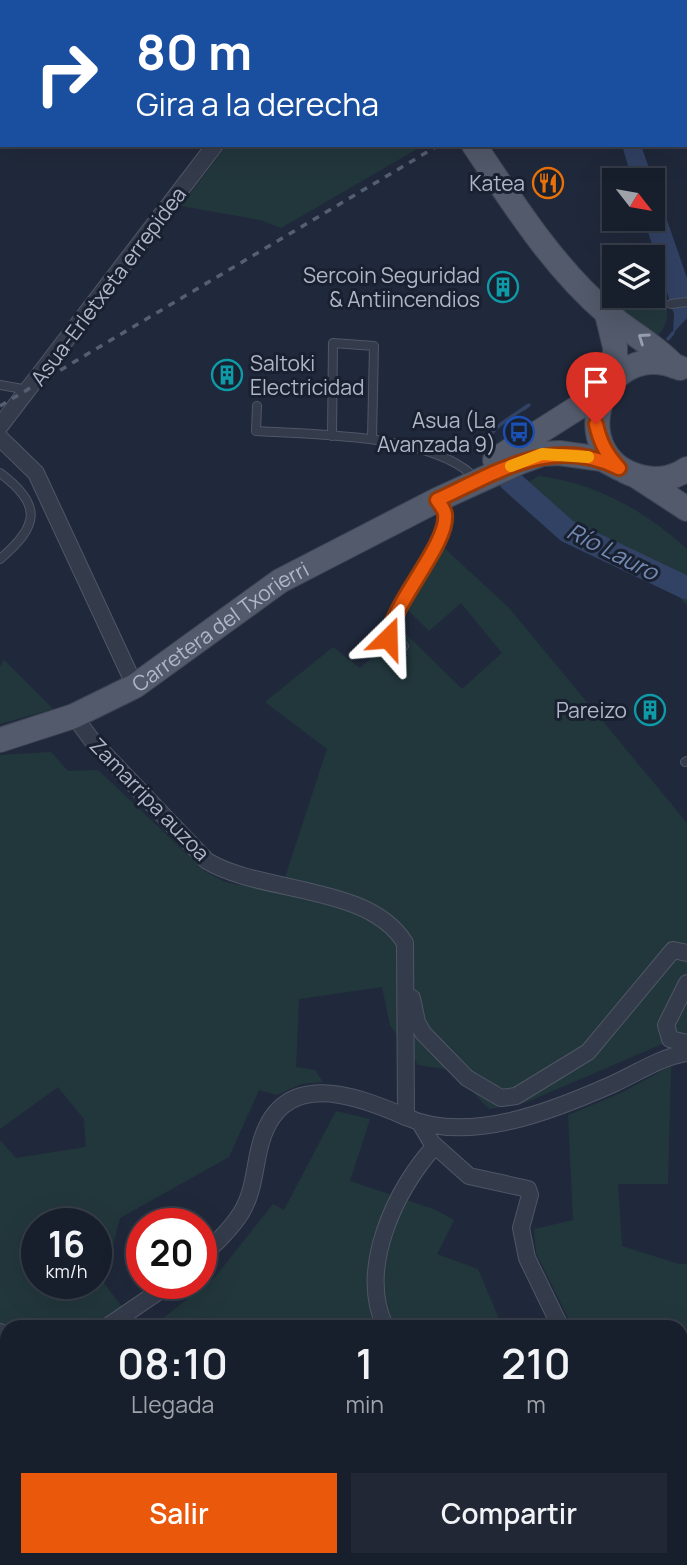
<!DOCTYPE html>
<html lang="es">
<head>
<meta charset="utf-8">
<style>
	:root { --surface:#181f2c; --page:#212734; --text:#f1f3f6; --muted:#9fa2a9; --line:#363d48; --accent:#ea580c }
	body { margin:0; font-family:Manrope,sans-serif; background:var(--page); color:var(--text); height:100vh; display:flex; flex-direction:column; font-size:26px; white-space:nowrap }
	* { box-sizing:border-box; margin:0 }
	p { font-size:23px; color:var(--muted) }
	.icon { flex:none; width:38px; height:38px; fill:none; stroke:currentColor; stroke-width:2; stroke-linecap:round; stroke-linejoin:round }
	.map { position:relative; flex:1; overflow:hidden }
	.panel { position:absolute; left:0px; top:1320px; width:688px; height:247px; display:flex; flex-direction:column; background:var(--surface); border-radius:21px 21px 0 0; box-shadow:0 7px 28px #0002,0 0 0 2px var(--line) }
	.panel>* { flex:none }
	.guide { position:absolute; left:0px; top:0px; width:688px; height:147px; box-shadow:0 7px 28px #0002,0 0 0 2px var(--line); background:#1a4fa0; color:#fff; overflow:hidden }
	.needle { width:46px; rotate:121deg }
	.controls { position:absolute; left:602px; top:168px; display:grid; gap:14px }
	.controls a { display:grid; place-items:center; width:63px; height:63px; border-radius:0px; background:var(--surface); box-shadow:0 7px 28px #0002,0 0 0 2px var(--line); font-size:35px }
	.speed { position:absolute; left:21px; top:1208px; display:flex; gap:14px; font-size:35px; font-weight:700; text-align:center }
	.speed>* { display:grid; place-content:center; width:91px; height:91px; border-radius:50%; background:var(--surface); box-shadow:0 7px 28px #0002,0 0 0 2px var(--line); line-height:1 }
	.speed small { font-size:18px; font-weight:400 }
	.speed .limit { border:10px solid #d22; background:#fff; color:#111 }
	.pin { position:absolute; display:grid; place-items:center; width:60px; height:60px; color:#fff; margin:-72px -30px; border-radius:50% 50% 50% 0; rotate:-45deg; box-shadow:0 0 7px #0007 }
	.pin .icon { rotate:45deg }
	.me { position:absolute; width:77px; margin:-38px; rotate:22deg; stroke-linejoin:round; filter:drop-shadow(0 0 5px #0008) }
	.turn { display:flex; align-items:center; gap:24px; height:147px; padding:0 21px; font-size:32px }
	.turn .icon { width:91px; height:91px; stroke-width:2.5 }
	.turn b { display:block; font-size:49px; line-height:60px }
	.eta { display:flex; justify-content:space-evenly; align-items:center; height:119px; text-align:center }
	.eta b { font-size:42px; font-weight:600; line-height:49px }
	.button { display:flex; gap:14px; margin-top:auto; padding:14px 21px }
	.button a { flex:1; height:80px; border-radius:0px; background:var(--accent); color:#fff; font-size:28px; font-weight:600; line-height:80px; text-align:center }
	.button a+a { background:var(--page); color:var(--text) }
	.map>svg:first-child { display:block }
</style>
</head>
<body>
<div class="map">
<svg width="687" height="1565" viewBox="0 0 687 1565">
	<rect width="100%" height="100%" fill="#20293b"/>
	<g fill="#22373c" fill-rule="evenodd">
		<polygon points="227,145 424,145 281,228 260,220 181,206"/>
		<path d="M656,273C663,297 677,318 656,337L627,315L608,292L614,290V296H653V275Z"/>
		<path d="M539,476C596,483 645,511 687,549V605L679,597L557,534L508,488L519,487Z"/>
		<path d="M440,544L509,608L687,823V1037L681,1036L527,1102L489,1109L451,1070L418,1065L390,1025L382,987L299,999L296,1067L315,1070L323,1082L302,1084L277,1095L259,1090L229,1157L120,1218L104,1283L137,1326H7V1559H681V1326H572L536,1253L534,1229L573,1220L568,1115L621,1093L671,1066L668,1184H618L622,1246L679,1264H687V1565H0V1140L16,1158L86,1147L84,1119L58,1087L0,1129V755L51,752L68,771L98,770L206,872L225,882L280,893L327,749L265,702L333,647L360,668L402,630L462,689L502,653L461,603L429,631L404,606ZM37,1223H96V1283H37Z"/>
		<polygon points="4,660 53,709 0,724 0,667"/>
		<polygon points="336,1111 370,1119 350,1181 436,1210 454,1220 437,1254 478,1269 502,1326 153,1326 215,1277 273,1204 284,1210"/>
	</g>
	<polygon fill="#324264" points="622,145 641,145 687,278 687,318 668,339 673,333 674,314 644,219 653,219 653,180 632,180"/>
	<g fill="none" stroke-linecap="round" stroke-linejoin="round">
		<g stroke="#324264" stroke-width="3.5">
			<polyline points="668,339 673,333"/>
			<path d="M485,450C487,428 512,417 529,405"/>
		</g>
		<polyline stroke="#324264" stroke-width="23" points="511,481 567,531 687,588"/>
		<g stroke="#4f5666" stroke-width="10">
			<g id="lane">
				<polyline points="393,0 394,2"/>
				<polyline points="671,304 687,302"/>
				<polyline points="0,385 28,390"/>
				<path d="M257,406L256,431C315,435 426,434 471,474"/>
				<polyline points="332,436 333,343 374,346 372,438"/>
				<path d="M0,473C43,505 39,526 0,559"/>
				<polyline points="404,646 395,645 388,638 389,632 444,529 445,514 439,502"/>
				<polyline points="685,762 687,761"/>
			</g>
		</g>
		<g stroke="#4f5666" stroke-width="18">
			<g id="street">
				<polyline points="326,2 328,0"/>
				<polyline points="686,69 687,70"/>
				<polyline points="0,426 215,145"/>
				<polyline points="0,438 36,473 135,686"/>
				<path d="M74,716L94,743L207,861C262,894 369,884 405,943L406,1117C354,1094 280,1067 260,1146C254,1169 254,1192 241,1213C230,1230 215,1244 201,1257"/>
				<polyline points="687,983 666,1025 670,1039 687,1043"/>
				<polyline points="412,998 417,1022 423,1033 467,1078 501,1098 516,1096 588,1052 673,950 687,953"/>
				<path d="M406,1117C469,1145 555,1110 613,1084C637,1073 661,1057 687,1053"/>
				<polyline points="420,1123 432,1143 469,1176 528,1189 530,1195 521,1228 527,1258 560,1326"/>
				<polyline points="108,1326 171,1283"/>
				<path d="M385,1326C358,1269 395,1189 435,1146"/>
				<polyline points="0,1332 7,1335"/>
				<polyline points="474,1565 489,1559"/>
			</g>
		</g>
		<g stroke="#3d4554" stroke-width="26">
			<g id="primary">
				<polyline points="375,0 376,2"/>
				<path d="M474,145C513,203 553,267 607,313C628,332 654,344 674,366"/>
				<polyline points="607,314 615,347 615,378"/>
				<path d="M680,368C599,333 560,463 646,478C660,481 676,477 687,469"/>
				<polyline points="495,460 604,391"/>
				<polyline points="638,477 687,509"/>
				<path id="s1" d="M0,740L74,716L135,686L280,581L437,500L520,462L542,454L559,453L602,459L619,468"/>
			</g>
		</g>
		<use href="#lane" stroke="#343b4b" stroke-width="8"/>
		<use href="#street" stroke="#343b4b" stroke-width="16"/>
		<use href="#primary" stroke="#525a6b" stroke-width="24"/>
		<g stroke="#555f72" stroke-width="3.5" stroke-dasharray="7 7" stroke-linecap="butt">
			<polyline points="678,2 681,0"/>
			<polyline points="0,406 439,145"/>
		</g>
	</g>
	<defs><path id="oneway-chevron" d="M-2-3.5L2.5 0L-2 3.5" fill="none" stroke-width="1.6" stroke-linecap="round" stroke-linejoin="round" transform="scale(1.75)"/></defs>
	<use stroke="#989fb0" href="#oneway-chevron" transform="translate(643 338) rotate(-145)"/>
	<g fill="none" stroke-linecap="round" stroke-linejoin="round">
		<g stroke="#983908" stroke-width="18">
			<path id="route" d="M388,638C393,602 449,543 445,514C444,509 440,504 437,500C498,472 551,435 619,468C606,454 600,442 596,424"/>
		</g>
		<use href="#route" stroke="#ea580c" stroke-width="12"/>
		<polyline stroke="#f59e0b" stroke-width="12" points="511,466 542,454 588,457"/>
	</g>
	<defs>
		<g id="restaurant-ring" transform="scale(1.575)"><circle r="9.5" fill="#192130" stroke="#e8710a" stroke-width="1.5"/><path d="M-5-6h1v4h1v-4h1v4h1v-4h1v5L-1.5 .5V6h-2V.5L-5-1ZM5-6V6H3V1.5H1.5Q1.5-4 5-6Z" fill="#e8710a"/></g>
		<g id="building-ring" transform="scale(1.575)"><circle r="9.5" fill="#192130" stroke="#0f9aa8" stroke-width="1.5"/><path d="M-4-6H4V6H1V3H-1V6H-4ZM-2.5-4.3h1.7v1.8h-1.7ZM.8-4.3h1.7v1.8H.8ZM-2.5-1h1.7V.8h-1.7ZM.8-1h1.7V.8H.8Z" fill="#0f9aa8"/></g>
		<g id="bus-ring" transform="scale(1.575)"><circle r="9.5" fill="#192130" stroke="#1a4fb4" stroke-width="1.5"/><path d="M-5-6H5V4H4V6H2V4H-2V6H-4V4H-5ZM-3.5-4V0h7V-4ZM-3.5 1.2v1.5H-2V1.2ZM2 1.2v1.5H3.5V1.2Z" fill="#1a4fb4"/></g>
	</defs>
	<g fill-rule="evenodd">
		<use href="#restaurant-ring" x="548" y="183"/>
		<use href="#building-ring" x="503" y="287"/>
		<use href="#building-ring" x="227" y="375"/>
		<use href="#bus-ring" x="519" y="432"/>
		<use href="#building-ring" x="650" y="710"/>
	</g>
	<g text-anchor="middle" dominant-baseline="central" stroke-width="6" stroke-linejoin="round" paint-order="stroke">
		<g font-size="21" fill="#afb6c7" stroke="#192130" text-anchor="end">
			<text x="525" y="183">Katea</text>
			<text x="480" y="275">Sercoin Seguridad<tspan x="480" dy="24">&amp; Antiincendios</tspan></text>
			<text x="250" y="363" text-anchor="start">Saltoki<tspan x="250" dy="24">Electricidad</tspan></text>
			<text x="496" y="420">Asua (La<tspan x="496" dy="24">Avanzada 9)</tspan></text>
			<text x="627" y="710">Pareizo</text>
		</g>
		<g font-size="21" fill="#afb6c7" stroke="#192130">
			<text transform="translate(108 286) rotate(-53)">Asua-Erletxeta errepidea</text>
			<text stroke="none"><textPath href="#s1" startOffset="250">Carretera del Txorierri</textPath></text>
			<text transform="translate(150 799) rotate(46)">Zamarripa auzoa</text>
		</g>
		<g font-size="23" font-style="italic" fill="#7489b2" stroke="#192130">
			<text transform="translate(613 551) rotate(27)">Río Lauro</text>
		</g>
	</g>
</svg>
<div class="controls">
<a><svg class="needle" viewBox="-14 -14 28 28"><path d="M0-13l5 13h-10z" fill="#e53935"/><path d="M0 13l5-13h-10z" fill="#9fa2a9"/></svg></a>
<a><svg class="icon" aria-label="layers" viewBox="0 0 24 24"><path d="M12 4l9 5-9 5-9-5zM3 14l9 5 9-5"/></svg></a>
</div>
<div class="speed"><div>16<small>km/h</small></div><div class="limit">20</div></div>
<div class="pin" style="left:596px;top:424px;background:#d93025"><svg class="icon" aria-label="arrive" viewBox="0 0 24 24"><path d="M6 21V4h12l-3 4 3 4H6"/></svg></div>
<svg class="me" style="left:388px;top:638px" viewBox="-20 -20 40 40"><path d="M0-17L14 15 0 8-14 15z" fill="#ea580c" stroke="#fff" stroke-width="4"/></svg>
<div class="guide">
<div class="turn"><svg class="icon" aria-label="right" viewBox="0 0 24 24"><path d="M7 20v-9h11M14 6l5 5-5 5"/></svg><div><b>80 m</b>Gira a la derecha</div></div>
</div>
<section class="panel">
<div class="eta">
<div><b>08:10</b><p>Llegada</p></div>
<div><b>1</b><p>min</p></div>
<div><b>210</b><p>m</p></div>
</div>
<div class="button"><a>Salir</a><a>Compartir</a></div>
</section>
</div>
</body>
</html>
